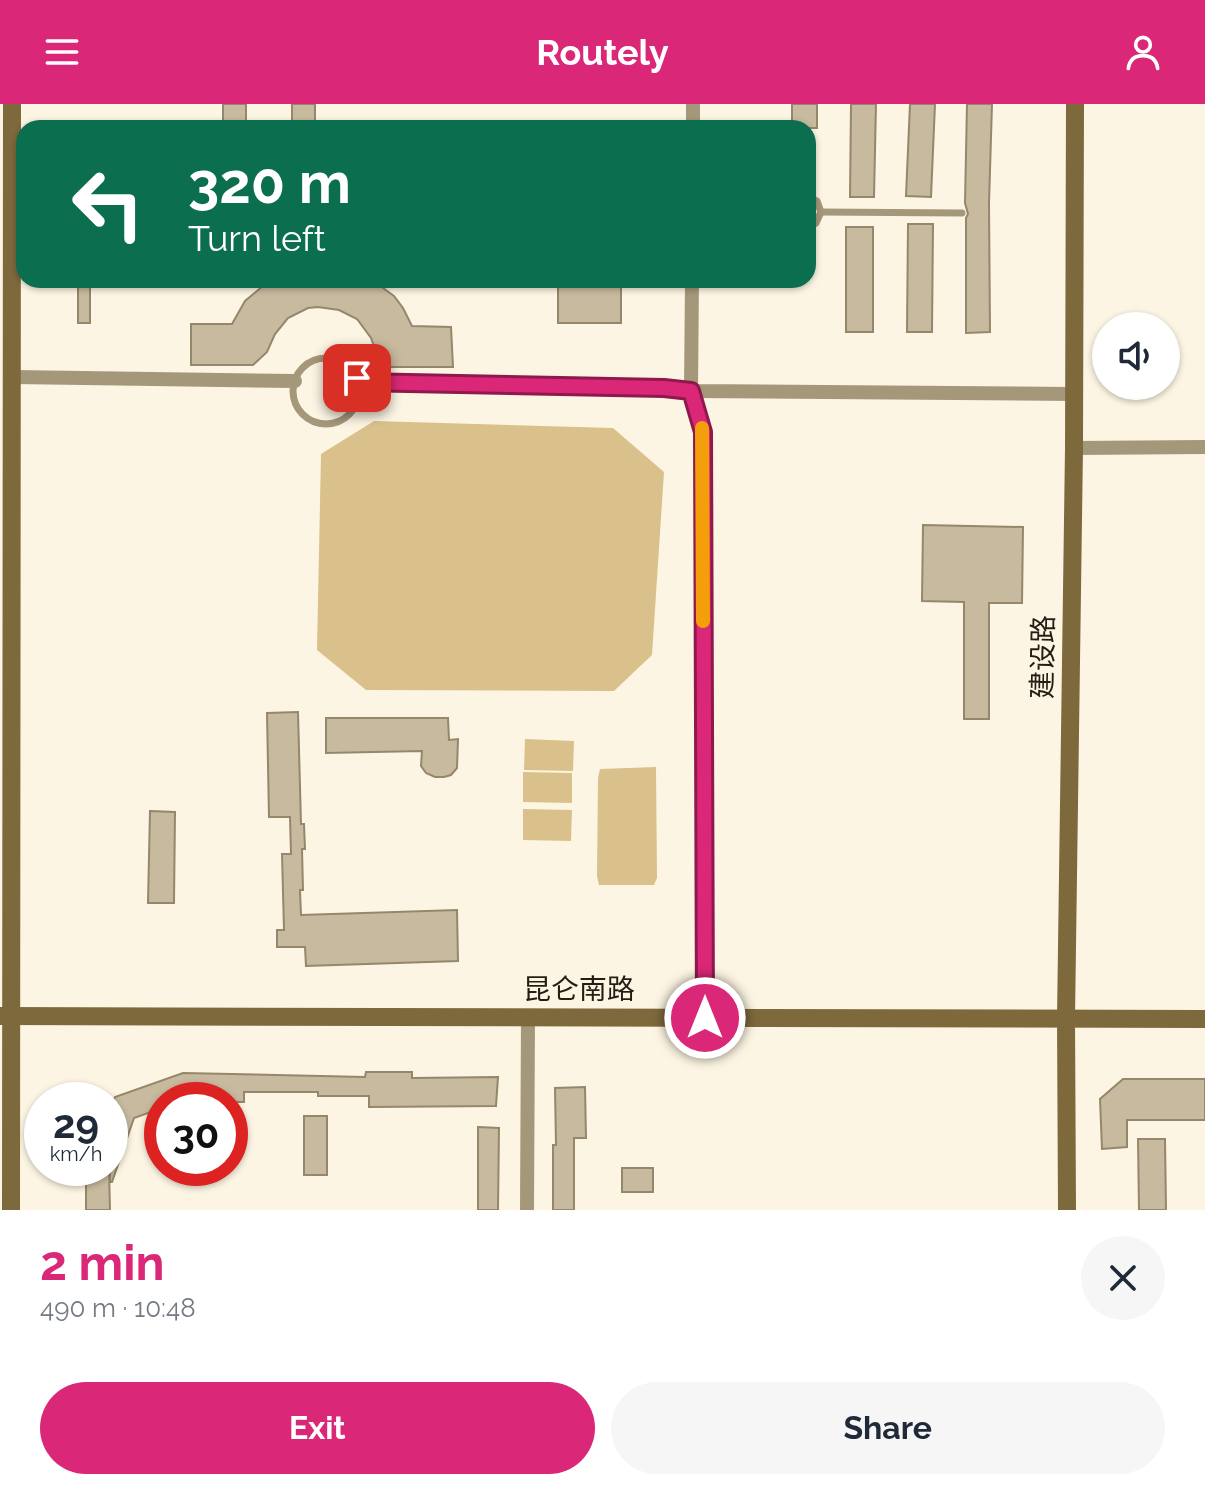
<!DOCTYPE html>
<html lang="en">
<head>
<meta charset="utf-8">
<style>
	:root { --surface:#fff; --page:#f6f6f7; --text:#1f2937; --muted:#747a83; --accent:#db2777 }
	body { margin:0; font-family:Raleway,"Noto Sans SC",sans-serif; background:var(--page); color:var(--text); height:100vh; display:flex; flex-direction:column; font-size:30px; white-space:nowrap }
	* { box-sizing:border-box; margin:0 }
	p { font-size:26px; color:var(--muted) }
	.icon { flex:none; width:44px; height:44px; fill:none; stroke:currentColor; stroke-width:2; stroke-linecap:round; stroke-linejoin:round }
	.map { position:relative; height:1106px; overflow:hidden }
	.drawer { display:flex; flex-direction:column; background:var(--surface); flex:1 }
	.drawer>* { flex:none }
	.banner { position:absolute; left:16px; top:16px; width:800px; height:168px; border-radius:24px; box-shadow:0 2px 6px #0004; background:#0b6e4f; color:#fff; overflow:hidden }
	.tools { position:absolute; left:1092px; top:208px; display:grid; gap:16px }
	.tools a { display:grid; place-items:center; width:88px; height:88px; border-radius:50%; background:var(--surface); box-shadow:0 2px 6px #0004; font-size:40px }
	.speed { position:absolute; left:24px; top:978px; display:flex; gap:16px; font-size:40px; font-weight:700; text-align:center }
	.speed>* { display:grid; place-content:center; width:104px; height:104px; border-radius:50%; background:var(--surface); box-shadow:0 2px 6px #0004; line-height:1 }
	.speed small { font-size:20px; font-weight:400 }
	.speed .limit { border:12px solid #d22; background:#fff; color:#111 }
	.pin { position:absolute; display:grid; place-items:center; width:68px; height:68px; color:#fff; margin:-34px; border-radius:16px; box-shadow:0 4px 12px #0006 }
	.me { position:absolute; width:88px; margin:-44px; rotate:0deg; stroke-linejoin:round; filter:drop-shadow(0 0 6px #0008) }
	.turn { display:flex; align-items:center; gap:28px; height:168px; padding:0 40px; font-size:36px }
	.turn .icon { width:104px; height:104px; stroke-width:2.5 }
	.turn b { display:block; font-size:56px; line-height:68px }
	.round { display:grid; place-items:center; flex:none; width:84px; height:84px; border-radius:42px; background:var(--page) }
	.summary { display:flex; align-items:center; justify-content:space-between; height:136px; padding:0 40px }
	h1 { font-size:48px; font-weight:700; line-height:60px; color:var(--accent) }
	.button { display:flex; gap:16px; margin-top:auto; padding:16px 40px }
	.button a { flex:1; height:92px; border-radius:48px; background:var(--accent); color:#fff; font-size:32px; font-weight:700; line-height:92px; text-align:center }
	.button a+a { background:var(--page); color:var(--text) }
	header { display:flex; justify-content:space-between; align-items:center; height:104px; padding:0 40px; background:var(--accent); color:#fff; font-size:36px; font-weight:700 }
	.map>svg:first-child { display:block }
</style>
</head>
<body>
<header><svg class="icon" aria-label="menu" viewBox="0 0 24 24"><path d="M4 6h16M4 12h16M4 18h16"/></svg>Routely<svg class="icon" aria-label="person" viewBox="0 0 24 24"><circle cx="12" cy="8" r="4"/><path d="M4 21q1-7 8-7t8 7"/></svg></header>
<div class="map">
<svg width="1205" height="1106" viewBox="0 0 1205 1106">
	<rect width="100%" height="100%" fill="#fdf5e3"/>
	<g fill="#dac18b">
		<polygon points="374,317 613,324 664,368 652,551 614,587 366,586 317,546 321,350"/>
		<polygon points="525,635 574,637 573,667 524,666"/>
		<polygon points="656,663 657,774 654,781 599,781 597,772 598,674 600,665"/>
		<polygon points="523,668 572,669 572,699 523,698"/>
		<polygon points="523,705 572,706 571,737 523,736"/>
	</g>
	<g fill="#c8ba9e" stroke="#94876c" stroke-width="2">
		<rect x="223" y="0" width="23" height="24"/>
		<rect x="292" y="0" width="23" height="24"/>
		<rect x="792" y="0" width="25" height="24"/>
		<polygon points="851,0 876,0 874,93 850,93"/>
		<polygon points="910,0 935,0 931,93 906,92"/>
		<polygon points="967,0 992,0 989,100 990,228 966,229 966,114 968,110 965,99"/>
		<polygon points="908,120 933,120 932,228 907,228"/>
		<rect x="846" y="123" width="27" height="105"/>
		<rect x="78" y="176" width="12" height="43"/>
		<polygon points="270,176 372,176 394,192 403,204 412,222 451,223 453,263 391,263 376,248 371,234 357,215 339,206 318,203 308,204 288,214 275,230 267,248 253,261 191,261 191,220 232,220 245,197"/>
		<rect x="558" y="176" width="63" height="43"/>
		<polygon points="923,421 1023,423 1022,499 989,499 989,615 964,615 964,498 922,497"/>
		<polygon points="298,608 301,720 304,720 305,745 302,745 303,786 300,786 301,811 457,806 458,857 306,862 305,843 277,843 277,826 284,826 282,750 291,750 290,713 269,713 267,609"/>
		<polygon points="326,614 448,614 449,636 458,635 457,664 451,671 444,673 435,673 426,669 421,662 422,647 326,649"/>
		<polygon points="150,707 175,708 174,799 148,799"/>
		<polygon points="366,968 412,968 412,974 498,973 496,1002 369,1003 369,992 318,992 318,988 244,988 244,998 230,998 230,996 162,996 162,1004 134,1014 112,1078 110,1078 110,1005 115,993 183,969 365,973"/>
		<polygon points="1123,975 1205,975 1205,1016 1127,1016 1127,1043 1102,1045 1100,995"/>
		<polygon points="585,983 586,1034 574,1034 574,1106 553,1106 553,1041 556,1041 555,984"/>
		<rect x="304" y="1012" width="23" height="59"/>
		<polygon points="478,1023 499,1024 498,1106 478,1106"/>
		<polygon points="1138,1035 1165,1035 1166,1106 1139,1106"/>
		<polygon points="86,1064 109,1064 110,1106 86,1106"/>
		<rect x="622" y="1064" width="31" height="24"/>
	</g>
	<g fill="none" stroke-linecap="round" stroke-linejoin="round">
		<g stroke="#a5977a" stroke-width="7">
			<polyline points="808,92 817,97 821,108 816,119 808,123"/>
			<polyline points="821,108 962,109"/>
			<circle cx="326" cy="287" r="33"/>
		</g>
		<g stroke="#a5977a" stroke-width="14">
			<polyline points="693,24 693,0"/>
			<polyline points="692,176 691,287 703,328 705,914"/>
			<polyline points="13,273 295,277"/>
			<polyline points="357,278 664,284 691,287 1074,290"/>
			<polyline points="1074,344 1205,343"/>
			<polyline points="527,1106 528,913"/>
		</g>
		<g stroke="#7e693d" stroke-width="18">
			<polyline points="0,912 1205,915"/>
			<polyline points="11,1106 12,0"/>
			<polyline points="1067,1106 1066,914 1074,344 1075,0"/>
		</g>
	</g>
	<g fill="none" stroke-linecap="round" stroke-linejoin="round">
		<g stroke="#8e194d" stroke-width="20">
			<polyline id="route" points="357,274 357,278 664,284 691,287 703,328 705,914"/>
		</g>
		<use href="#route" stroke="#db2777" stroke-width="14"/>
		<polyline stroke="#f59e0b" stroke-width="14" points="702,324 703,517"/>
	</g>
	<g text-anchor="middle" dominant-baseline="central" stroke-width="6" stroke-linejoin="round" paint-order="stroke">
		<g font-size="28" fill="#231e14" stroke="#fdf5e3">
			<text transform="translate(1043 553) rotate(-89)">建设路</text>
			<text x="579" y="885">昆仑南路</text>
		</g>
	</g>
</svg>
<div class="tools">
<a><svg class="icon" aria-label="sound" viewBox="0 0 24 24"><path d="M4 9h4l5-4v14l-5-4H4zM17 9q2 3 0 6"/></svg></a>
</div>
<div class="speed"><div>29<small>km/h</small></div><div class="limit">30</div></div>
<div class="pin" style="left:357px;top:274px;background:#d93025"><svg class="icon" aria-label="arrive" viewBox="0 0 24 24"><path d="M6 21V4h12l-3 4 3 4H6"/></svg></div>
<svg class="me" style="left:705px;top:914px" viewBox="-20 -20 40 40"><circle r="17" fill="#db2777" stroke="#fff" stroke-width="3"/><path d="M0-11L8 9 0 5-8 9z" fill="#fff"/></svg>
<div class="banner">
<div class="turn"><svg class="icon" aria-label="left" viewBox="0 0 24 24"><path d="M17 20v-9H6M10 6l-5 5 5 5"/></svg><div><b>320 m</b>Turn left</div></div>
</div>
</div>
<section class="drawer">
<div class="summary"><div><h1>2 min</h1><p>490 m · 10:48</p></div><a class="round"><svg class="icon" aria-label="close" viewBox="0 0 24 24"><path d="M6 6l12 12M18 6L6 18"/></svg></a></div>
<div class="button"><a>Exit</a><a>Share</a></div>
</section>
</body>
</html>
